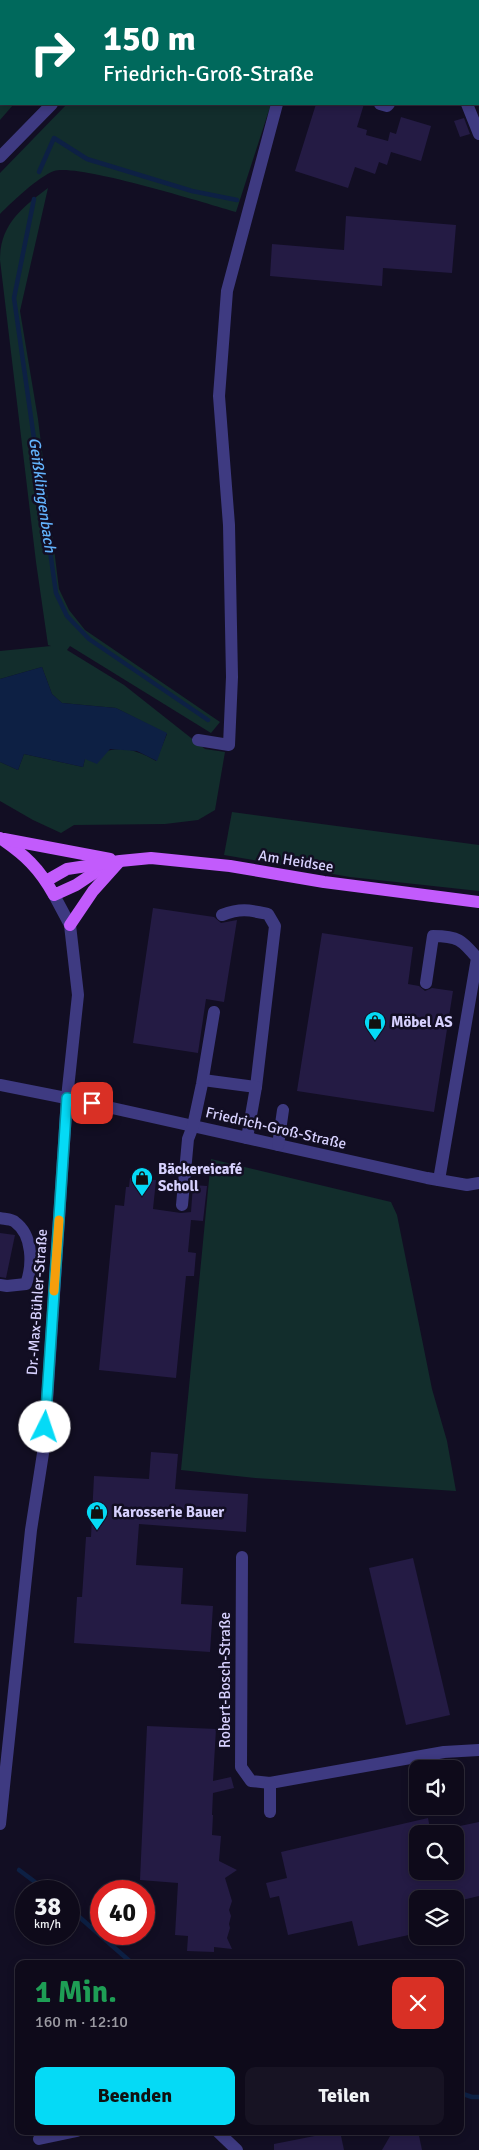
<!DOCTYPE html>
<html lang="de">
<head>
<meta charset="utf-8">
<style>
	:root { --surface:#0e0a1a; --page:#171323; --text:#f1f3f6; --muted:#9b9aa2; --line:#2e2b39; --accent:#05daf6 }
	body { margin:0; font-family:Signika,sans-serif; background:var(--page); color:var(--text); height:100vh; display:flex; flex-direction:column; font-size:19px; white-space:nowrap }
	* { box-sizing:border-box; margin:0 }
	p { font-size:16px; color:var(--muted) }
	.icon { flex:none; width:28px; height:28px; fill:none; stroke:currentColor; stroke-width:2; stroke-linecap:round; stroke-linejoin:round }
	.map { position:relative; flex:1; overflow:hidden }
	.side { position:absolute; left:15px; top:1960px; width:449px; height:175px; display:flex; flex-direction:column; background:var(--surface); border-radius:10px; box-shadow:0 2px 8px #0003,0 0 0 1px var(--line) }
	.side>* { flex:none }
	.top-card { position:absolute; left:0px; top:0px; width:480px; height:105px; box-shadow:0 2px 8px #0003,0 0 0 1px var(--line); background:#00695c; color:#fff; overflow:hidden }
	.fabs { position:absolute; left:409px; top:1760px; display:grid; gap:10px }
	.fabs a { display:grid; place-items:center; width:55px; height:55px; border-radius:10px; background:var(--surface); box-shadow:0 2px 8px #0003,0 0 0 1px var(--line); font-size:25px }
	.speed { position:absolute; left:15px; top:1880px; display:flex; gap:10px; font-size:25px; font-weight:700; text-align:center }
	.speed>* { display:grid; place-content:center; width:65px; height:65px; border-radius:50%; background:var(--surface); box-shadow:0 2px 8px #0003,0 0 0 1px var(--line); line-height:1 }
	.speed small { font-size:12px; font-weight:400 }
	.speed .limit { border:8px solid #d22; background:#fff; color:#111 }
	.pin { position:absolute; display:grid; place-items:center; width:42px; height:42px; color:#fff; margin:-21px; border-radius:10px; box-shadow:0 2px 8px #0006 }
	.me { position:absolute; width:55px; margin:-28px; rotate:4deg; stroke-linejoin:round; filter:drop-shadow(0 0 4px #0008) }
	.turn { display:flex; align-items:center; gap:18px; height:105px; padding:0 20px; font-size:22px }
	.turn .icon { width:65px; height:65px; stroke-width:2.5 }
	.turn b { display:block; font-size:35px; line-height:42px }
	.round { display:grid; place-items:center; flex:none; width:52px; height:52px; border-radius:10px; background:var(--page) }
	.head { display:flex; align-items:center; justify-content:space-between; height:85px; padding:0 20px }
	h1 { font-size:30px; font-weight:700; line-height:38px; color:#1e9e55 }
	.primary-button { display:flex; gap:10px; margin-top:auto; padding:10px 20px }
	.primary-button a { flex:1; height:58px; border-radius:10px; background:var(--accent); color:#111; font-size:20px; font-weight:700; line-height:58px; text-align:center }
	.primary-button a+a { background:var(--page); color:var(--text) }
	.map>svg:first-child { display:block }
</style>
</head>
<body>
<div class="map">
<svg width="479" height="2150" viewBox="0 0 479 2150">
	<rect width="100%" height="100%" fill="#120e23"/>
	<g fill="#122d2c">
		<polygon points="4,0 135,0 5,1"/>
		<polygon points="0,63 1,104 13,105 0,120"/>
		<path d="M67,104H271L236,212C205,203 77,163 54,171C38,177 12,202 0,214V173Z"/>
		<path d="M48,188L20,311L38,419L59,589L69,610L85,630L220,722L211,733L70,646L67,650L124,685L205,749L225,752L215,810L198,820L165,824L74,825L61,833L33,820L0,801V762L18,770L24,754L83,767L85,759C115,746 127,745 156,761L167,734L116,708L62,703L52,694L42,667L0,679V651L51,646L48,645L36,562L0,260C0,224 22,208 48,188Z"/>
		<polygon points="232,812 479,845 479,891 350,877 224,855"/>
		<polygon points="211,1159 391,1202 397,1215 432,1389 447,1441 456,1491 255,1478 181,1470"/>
	</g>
	<polygon fill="#0d2044" points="42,667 52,694 62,703 116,708 167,733 157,761 137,751 110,749 97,764 85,759 83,767 24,754 18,770 0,762 0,679"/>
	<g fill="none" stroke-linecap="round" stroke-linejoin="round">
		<g stroke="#0d2044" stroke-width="4.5">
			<polyline points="0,47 1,51"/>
			<polyline points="39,172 54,138 87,159 192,191 237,200"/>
			<polyline points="34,199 14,298 56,593 67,616 89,639 208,720"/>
			<polyline points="19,1870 47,1891"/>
			<polyline points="69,1908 133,1964"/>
			<polyline points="460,2093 472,2097 479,2097"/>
		</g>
	</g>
	<g fill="#241b44">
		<polygon points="316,104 364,104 357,127 367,130 366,135 388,141 390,132 396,134 401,117 431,126 421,161 391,152 387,165 379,162 375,174 355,167 348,188 295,171"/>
		<polygon points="464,118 470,134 460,137 454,121"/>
		<polygon points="346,216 456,225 452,273 383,268 382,286 270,276 272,244 344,250"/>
		<polygon points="153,908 214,917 221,923 237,920 224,1002 206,999 198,1053 133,1043"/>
		<polygon points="322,933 413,947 408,984 419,986 425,991 432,988 453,991 434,1112 297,1091"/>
		<polygon points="130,1178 156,1180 153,1209 181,1213 191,1212 193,1185 207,1186 203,1221 191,1220 188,1252 196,1253 194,1276 186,1276 176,1378 99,1370 115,1205 124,1206 126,1187 129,1187"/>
		<polygon points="0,1233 15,1235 6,1278 0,1277"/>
		<polygon points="151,1452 178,1454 175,1489 248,1494 246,1532 139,1524 136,1565 183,1568 181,1604 213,1606 210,1652 74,1643 77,1597 82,1597 86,1537 91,1537 94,1476 149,1479"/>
		<polygon points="413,1558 450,1715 406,1725 369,1568"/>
		<polygon points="147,1726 216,1729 213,1781 231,1777 234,1788 213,1793 212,1815 213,1815 212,1835 221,1836 219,1861 237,1870 225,1878 232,1901 229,1910 231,1916 229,1924 230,1928 227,1938 232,1949 214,1947 214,1952 187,1951 188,1936 175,1935 178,1883 140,1880"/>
		<polygon points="428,1818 431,1834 418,1834 418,1871 455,1871 455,1827 479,1822 479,1896 462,1900 460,1893 435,1899 418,1899 418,1933 358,1946 352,1921 288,1935 279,1896 270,1898 266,1883 287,1878 281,1852"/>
		<polygon points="340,2131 344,2150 274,2150 274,2144"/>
		<polygon points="393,2131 418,2131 422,2150 382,2150"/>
	</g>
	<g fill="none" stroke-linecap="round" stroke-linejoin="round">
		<g stroke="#3e3a81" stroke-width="12">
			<polyline points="421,0 422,1"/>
			<polyline points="380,104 387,106 389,104"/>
			<polyline points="467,104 479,134"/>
			<polyline points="0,157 52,104"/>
			<polyline points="198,740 229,745 232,677 229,525 219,396 227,291 277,104"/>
			<path d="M222,915C241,908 249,910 268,914L275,926L256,1087"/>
			<path d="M426,983L433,936C458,936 462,940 477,958L439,1180"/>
			<polyline points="203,1080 256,1087 247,1138"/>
			<polyline points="0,1085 76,1100 427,1178 467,1185 479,1183"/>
			<polyline points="278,1145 283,1110"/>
			<polyline points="182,1205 188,1139 193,1126 202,1084 214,1012"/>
			<path d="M0,1218C4,1219 12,1219 15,1222C33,1235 33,1265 26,1284L7,1286L0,1285"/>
			<polyline points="242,1557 241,1767 251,1781 270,1783 444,1752 479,1750"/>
			<polyline points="270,1812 270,1783"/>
			<polyline points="0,1824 31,1530 44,1447 67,1098 78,995 70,925 54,895"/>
			<polyline points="217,2131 237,2150"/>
			<polyline points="39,2139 77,2131"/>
		</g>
		<g stroke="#c25bfc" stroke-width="12">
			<path d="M0,838C25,855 39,868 54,895L76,885L106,865"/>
			<polyline points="4,839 110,859"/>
			<polyline points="46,881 67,869 120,861 151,858 230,866 324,882 479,902"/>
			<polyline points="70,925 93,891 119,862"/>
		</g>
	</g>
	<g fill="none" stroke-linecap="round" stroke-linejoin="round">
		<g stroke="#038ea0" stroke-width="12">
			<polyline id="route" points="45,1427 67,1098 92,1103"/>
		</g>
		<use href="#route" stroke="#05daf6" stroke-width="9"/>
		<polyline stroke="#f59e0b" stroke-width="9" points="54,1291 59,1220"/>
	</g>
	<defs>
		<g id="shop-pin" transform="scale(1.125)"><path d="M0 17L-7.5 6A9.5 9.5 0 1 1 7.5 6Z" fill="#05daf6" stroke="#120e23"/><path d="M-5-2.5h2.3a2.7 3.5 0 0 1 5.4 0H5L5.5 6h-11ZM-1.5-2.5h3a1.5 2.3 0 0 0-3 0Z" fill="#111"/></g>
	</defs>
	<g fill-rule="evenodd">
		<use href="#shop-pin" x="375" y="1022"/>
		<use href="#shop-pin" x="142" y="1178"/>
		<use href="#shop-pin" x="97" y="1512"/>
	</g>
	<g text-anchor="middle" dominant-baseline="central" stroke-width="5" stroke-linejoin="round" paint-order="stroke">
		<g font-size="15" fill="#d7d1fe" stroke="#120e23">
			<text transform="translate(296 861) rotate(9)">Am Heidsee</text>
			<text transform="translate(276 1128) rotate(13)">Friedrich-Groß-Straße</text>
			<text transform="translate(37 1302) rotate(-86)">Dr.-Max-Bühler-Straße</text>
			<text transform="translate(225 1680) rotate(-90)">Robert-Bosch-Straße</text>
		</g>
		<g font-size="15" font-weight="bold" fill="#d7d1fe" stroke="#120e23" text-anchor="start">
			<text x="391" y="1022">Möbel AS</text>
			<text x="158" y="1169">Bäckereicafé<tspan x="158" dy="17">Scholl</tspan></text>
			<text x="113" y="1512">Karosserie Bauer</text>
		</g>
		<g font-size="16" font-style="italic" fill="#62b2fc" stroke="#120e23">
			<text transform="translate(42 495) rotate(82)">Geißklingenbach</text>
		</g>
	</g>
</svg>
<div class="fabs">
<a><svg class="icon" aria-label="sound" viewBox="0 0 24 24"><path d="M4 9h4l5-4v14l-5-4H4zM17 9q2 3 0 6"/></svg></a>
<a><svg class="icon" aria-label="search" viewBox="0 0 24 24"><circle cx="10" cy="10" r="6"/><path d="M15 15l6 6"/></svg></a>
<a><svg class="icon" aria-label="layers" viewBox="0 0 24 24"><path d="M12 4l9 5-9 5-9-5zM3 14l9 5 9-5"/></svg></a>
</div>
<div class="speed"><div>38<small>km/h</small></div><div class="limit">40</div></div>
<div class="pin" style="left:92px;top:1103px;background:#d93025"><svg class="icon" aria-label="arrive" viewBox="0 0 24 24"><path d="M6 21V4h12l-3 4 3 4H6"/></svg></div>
<svg class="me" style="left:45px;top:1427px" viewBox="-20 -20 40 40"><circle r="19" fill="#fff"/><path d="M0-13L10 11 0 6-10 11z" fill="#05daf6"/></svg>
<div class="top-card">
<div class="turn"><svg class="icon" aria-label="right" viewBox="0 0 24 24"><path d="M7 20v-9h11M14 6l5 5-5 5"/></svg><div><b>150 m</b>Friedrich-Groß-Straße</div></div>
</div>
<section class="side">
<div class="head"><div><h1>1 Min.</h1><p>160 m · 12:10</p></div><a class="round" style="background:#d93025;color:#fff"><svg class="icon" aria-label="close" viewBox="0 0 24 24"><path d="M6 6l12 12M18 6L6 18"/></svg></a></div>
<div class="primary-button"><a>Beenden</a><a>Teilen</a></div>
</section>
</div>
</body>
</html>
